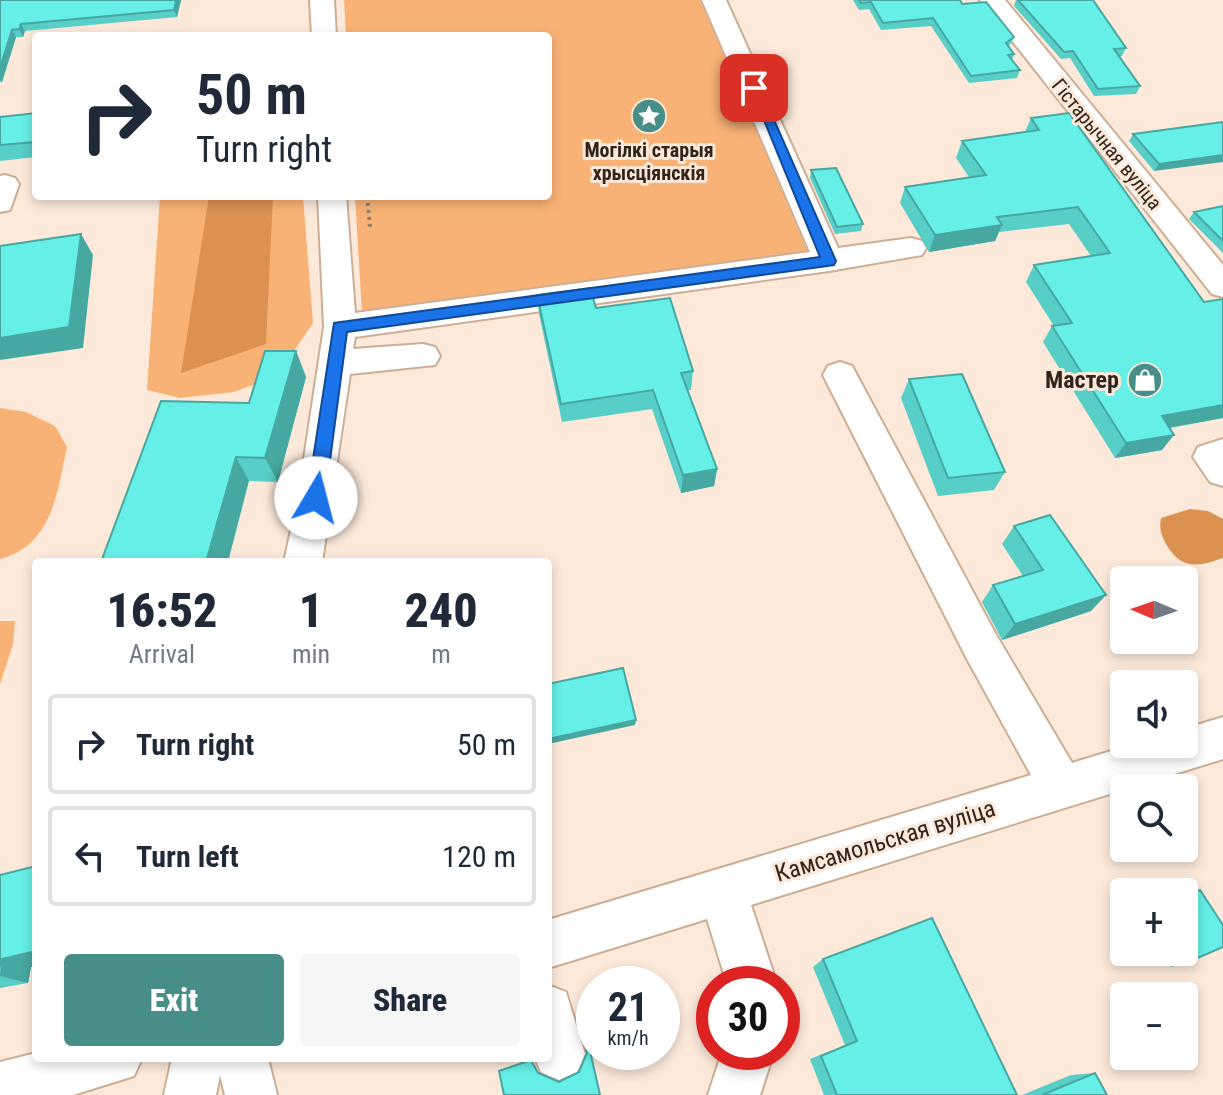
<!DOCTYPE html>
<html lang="en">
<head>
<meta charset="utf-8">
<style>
	:root { --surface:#fff; --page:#f6f6f7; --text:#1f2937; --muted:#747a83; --line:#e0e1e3; --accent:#478e88 }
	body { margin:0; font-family:"Roboto Condensed",sans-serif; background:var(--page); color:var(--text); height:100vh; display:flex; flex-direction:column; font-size:30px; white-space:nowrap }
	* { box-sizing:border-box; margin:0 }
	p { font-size:26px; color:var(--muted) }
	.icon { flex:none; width:44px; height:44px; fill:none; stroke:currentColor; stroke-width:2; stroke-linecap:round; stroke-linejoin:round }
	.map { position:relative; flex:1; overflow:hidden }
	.drawer { position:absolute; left:32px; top:558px; width:520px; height:504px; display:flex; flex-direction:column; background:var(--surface); border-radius:8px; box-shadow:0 4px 12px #0003 }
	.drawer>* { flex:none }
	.top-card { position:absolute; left:32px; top:32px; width:520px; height:168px; border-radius:8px; box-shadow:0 4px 12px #0003; background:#fff; color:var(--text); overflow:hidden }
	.needle { width:52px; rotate:272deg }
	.tools { position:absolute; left:1110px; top:566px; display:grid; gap:16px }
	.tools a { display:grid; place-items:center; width:88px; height:88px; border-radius:8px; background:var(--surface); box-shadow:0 4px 12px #0003; font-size:40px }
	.speed { position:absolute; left:576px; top:966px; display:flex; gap:16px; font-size:40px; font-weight:700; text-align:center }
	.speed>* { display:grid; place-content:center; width:104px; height:104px; border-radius:50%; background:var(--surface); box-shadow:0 4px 12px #0003; line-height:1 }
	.speed small { font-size:20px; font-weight:400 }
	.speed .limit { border:12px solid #d22; background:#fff; color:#111 }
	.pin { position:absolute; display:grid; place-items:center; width:68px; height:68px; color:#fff; margin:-34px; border-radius:16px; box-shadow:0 4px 12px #0006 }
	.me { position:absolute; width:88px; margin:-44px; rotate:8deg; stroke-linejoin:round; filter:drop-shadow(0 0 6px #0008) }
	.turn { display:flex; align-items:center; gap:28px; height:168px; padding:0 32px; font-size:36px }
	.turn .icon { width:104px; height:104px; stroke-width:2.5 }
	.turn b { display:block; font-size:56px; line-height:68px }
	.eta { display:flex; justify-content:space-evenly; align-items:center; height:136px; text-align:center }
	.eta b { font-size:48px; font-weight:800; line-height:56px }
	.button { display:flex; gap:16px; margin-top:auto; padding:16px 32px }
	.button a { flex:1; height:92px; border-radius:8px; background:var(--accent); color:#fff; font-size:32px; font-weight:800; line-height:92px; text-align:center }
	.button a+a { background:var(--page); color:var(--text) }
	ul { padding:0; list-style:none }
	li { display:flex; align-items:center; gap:24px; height:100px; margin:0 16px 12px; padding:0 16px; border:4px solid var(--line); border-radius:8px }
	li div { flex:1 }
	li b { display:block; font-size:30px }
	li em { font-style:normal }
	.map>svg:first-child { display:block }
</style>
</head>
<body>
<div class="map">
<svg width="1223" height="1095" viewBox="0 0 1223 1095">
	<rect width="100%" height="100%" fill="#fce9da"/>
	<g fill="#f9b275">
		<polygon points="344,0 700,0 811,259 362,314 355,196 548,196 548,36 346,36"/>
		<polygon points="160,196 303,196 313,323 277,376 234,392 180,398 147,390"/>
		<path d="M0,408L26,412L55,426L67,447C57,492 53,545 0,559Z"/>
		<polygon points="0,621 15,621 13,644 0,684"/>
	</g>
	<g fill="#db9251">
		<polygon points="209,196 273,196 266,344 181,373"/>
		<path d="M1190,509L1208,511L1223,519V558C1198,567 1181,570 1166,544C1161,534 1159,529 1161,518Z"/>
	</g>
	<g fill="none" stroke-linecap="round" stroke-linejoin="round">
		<g stroke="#ccae95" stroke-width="4">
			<g id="minor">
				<polygon points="310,0 334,0 336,36 312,36"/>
				<polygon points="702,0 726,0 838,248 911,238 922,241 926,248 922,255 829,271 355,337 353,349 423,344 435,347 440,356 435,365 350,374 322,562 284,562 298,498 324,327 318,196 346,196 355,313 810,252"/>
				<polygon points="980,0 1005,0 1223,265 1223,297 1212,294"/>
				<polygon points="5,175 15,178 19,184 10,210 0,212 0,176"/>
				<polygon points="840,362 852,366 995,633 1072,763 1134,744 1184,744 1184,729 1223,717 1223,759 751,905 777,984 727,984 707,919 548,968 548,920 1031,775 967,659 823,375 828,366"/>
				<polygon points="1223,439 1223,486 1210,482 1193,457 1198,447"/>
				<polygon points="548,985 566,992 585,1054 577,1072 559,1080 541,1072 535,1058 548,1058"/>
				<polygon points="722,1052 774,1052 760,1095 708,1095"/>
				<polygon points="36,1053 36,1058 142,1058 134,1076 73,1095 0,1095 0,1062"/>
				<polygon points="172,1058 268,1058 277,1095 225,1095 220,1075 216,1095 164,1095"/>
			</g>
		</g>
		<polyline stroke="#8f8074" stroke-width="4" stroke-dasharray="3 4" stroke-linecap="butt" points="367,196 370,227"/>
		<use href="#minor" fill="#fff" fill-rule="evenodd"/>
	</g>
	<g fill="#57cec6">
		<polygon points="0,0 181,0 177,17 25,31 23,37 16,37 2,82 0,82"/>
		<polygon points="853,0 960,0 962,4 1014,37 1011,44 1008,46 1014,54 1012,60 1020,70 1017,78 969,83 931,26 881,30 869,9 859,10"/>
		<polygon points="1016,0 1093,0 1126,48 1122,56 1119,56 1140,86 1136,94 1094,96 1070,58 1061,59 1014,6"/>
		<polygon points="36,113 36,157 0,161 0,117"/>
		<polygon points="1031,118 1204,302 1223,299 1223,418 1170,428 1162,450 1115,458 1043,342 1052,326 1054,326 1026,282 1034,265 1091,256 1069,224 999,232 995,241 929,252 900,203 905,187 969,177 956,158 962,141 1025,132"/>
		<polygon points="1223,122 1154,171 1129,141 1133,134"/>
		<polygon points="811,170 863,224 861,231 835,234 810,178"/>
		<polygon points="1223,206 1223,253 1189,219 1194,212"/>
		<polygon points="537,295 596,308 693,371 691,390 688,390 717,469 714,486 681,493 652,409 562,422 539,314"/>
		<polygon points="296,351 306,377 278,482 249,481 101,562"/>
		<polygon points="909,379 1005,472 994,490 938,496 901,398"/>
		<polygon points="1014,526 1091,611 1002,640 982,602 993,585 1023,576 1002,544"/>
		<polygon points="36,866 36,966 31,967 28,983 0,988 0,875"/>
		<polygon points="1162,952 1184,952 1186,963 1171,967"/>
		<polygon points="823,959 1017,1095 824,1095 810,1059 845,1045 813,967"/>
		<polygon points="1095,1073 1107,1095 1022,1095 1071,1075"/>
	</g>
	<g fill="#47a7a1">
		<polygon points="176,0 181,0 177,17 174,10"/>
		<polygon points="21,24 25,31 23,37 19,29"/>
		<polygon points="12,30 16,37 2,82 0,79 0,68"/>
		<polygon points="1223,155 1223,162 1154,171 1159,164"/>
		<polygon points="1002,225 995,241 929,252 935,235"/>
		<polygon points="81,234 93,255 83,348 0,360 0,338"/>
		<polygon points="296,351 306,377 278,482 265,458"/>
		<polygon points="1223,405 1223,418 1150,431 1162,416"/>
		<polygon points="1174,435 1162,450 1115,458 1126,443"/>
		<polygon points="236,457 249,481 228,562 206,562"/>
		<polygon points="717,469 714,486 681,493 683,475"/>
		<polygon points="1106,595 1091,611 1002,640 1015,624"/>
		<polygon points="636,720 635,725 548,744 548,739"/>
		<polygon points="36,951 36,966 31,967 28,983 0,976 2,959"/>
	</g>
	<g fill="#65efe6" stroke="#47a7a1" stroke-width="2">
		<polygon points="0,0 176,0 174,10 21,24 19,29 12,30 0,68"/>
		<polygon points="859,0 960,0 962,4 986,2 1014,37 1006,43 1014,54 1008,55 1020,70 971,76 933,18 883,23 871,2 861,3"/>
		<polygon points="1018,0 1093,0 1126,48 1114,49 1140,86 1098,89 1073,51 1064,52"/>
		<polygon points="36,113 36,132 34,142 0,145 0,117"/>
		<polygon points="1069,113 1204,302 1223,299 1223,405 1162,416 1174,435 1126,443 1052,326 1072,323 1034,265 1110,253 1078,207 997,217 1002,225 935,235 905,187 986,175 962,141 1039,130 1031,118"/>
		<polygon points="1223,122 1223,155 1159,164 1133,134"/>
		<polygon points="836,168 863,224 837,227 811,170"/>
		<polygon points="1223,206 1223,241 1194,212"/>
		<polygon points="81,234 69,327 0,338 0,246"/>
		<polygon points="590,288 596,308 670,298 693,371 681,373 717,469 683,475 653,390 561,404 537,295"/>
		<polygon points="265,351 296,351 265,458 236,457 206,562 101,562 161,401 249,403"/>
		<polygon points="962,374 1005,472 948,478 909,379"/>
		<polygon points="1050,515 1106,595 1015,624 993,585 1043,570 1014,526"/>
		<polygon points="623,668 636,720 548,739 548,684"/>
		<polygon points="36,866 36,951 2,959 0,967 0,875"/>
		<polygon points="1200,890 1223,925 1223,947 1186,963 1179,952 1184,952 1184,897"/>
		<polygon points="932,918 1017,1095 837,1095 821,1056 857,1041 823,959"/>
		<polygon points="588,1042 600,1095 504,1095 499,1071 531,1060 538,1073 559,1082 579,1072 587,1053 585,1043"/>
		<polygon points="1095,1073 1107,1095 1042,1095"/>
	</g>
	<polygon fill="#1a73e8" stroke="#114b97" stroke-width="2" points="750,86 760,88 836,261 834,265 347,332 325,498 316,505 310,503 307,498 334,323 820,257"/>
	<defs>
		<g id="sight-disc" transform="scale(1.8)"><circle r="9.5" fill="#478e88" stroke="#fce9da"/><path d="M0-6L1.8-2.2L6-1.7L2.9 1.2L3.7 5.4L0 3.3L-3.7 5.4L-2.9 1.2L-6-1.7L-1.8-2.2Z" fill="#fff"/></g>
		<g id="shop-disc" transform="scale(1.8)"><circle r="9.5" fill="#478e88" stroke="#fce9da"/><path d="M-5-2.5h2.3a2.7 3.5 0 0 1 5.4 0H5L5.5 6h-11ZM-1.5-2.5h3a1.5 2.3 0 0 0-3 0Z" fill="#fff"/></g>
	</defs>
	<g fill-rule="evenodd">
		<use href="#sight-disc" x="649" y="116"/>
		<use href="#shop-disc" x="1145" y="380"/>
	</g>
	<g text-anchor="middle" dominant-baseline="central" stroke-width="6" stroke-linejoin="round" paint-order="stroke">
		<g font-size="20" fill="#30241b" stroke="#fce9da">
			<text transform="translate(1107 144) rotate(51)">Гістарычная вуліца</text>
		</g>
		<g font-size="20" font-weight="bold" fill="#30241b" stroke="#fce9da">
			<text x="649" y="150">Могілкі старыя<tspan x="649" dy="23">хрысціянскія</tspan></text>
		</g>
		<g font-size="24" font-weight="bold" fill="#30241b" stroke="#fce9da" text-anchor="end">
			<text x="1119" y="380">Мастер</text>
		</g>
		<g font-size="24" fill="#30241b" stroke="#fce9da">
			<text transform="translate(885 841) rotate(-17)">Камсамольская вуліца</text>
		</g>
	</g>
</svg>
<div class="tools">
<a><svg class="needle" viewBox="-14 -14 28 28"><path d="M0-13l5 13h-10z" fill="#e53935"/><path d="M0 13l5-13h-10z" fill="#747a83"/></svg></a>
<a><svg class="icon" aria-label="sound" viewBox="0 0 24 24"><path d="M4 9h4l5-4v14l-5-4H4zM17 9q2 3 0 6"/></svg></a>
<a><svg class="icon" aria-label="search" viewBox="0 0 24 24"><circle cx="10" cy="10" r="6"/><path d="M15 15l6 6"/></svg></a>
<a>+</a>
<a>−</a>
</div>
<div class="speed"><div>21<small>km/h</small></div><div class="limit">30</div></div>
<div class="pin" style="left:754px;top:88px;background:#d93025"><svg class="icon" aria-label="arrive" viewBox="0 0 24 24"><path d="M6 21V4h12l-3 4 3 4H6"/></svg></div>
<svg class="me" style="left:316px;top:498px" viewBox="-20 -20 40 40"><circle r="19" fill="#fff"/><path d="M0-13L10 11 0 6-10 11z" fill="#1a73e8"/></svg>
<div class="top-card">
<div class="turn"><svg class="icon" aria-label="right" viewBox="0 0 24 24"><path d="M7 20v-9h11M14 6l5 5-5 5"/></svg><div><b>50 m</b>Turn right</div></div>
</div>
<section class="drawer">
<div class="eta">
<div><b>16:52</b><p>Arrival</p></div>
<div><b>1</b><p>min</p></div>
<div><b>240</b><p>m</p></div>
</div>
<ul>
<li><svg class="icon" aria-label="right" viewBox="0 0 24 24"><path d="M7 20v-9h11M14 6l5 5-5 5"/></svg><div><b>Turn right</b></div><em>50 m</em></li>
<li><svg class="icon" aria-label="left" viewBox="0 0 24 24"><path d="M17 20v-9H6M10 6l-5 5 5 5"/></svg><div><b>Turn left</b></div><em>120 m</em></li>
</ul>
<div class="button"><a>Exit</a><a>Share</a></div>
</section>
</div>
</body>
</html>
